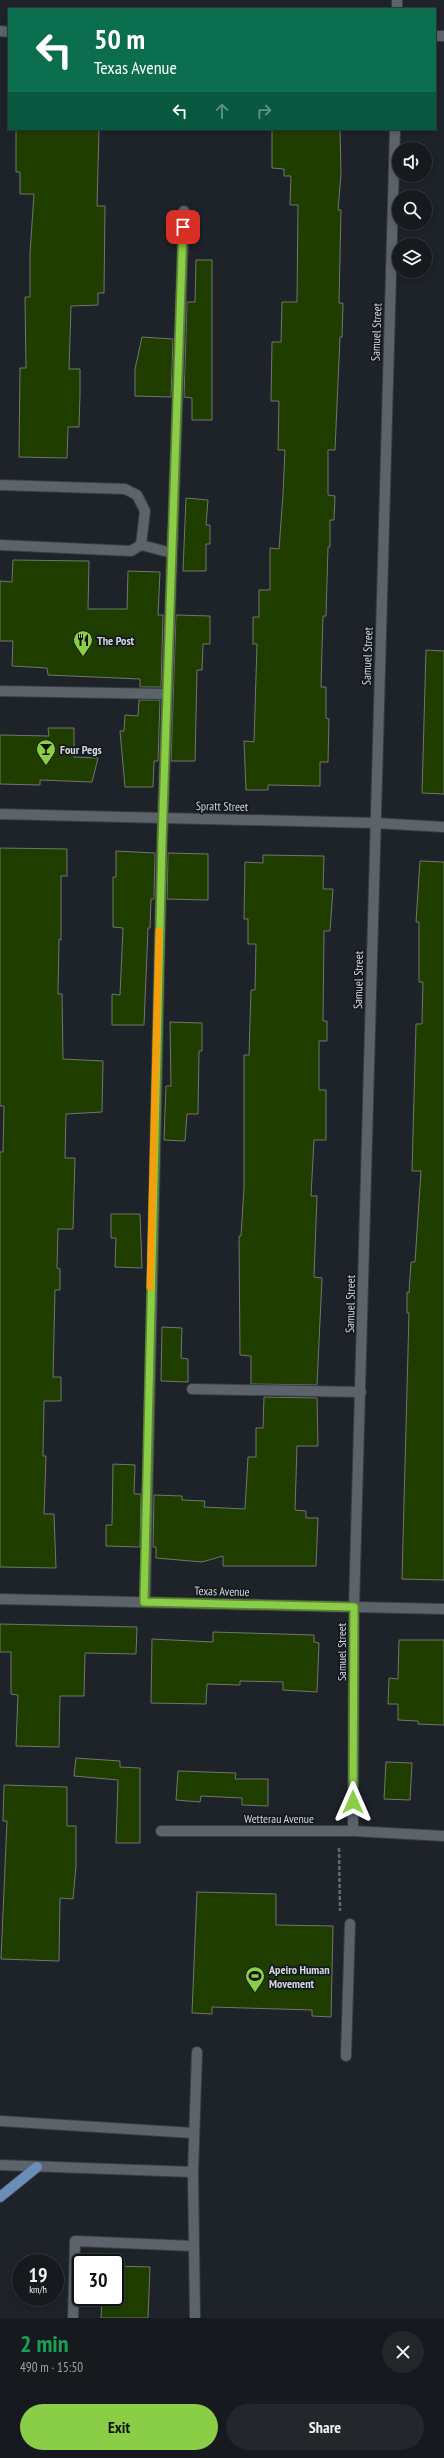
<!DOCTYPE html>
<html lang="en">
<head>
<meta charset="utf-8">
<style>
	:root { --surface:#161a1f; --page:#23272c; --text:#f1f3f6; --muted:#9ea1a4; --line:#35383d; --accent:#8ace47 }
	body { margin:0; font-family:"PT Sans Narrow",sans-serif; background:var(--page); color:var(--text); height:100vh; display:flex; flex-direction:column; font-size:15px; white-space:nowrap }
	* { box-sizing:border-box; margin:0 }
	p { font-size:13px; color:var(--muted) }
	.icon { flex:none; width:22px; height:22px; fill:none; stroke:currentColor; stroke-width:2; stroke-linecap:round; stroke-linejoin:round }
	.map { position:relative; height:2318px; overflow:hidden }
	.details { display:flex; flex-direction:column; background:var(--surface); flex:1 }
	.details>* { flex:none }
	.top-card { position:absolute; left:8px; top:8px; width:428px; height:122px; border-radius:0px; box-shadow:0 2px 6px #0003,0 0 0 1px var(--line); background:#0b6e4f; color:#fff; overflow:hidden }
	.fabs { position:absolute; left:392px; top:142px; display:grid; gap:8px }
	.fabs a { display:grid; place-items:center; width:40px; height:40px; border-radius:50%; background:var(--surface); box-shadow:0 2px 6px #0003,0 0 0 1px var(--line); font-size:20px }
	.speed { position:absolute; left:12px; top:2254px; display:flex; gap:8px; font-size:20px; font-weight:700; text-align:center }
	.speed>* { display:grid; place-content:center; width:52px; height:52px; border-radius:50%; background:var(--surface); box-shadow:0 2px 6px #0003,0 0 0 1px var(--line); line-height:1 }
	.speed small { font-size:10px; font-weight:400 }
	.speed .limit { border:2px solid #111; border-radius:6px; background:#fff; color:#111 }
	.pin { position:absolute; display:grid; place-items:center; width:34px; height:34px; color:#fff; margin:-17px; border-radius:8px; box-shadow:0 2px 6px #0006 }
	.me { position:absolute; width:44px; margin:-22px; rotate:0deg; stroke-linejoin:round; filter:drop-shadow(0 0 3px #0008) }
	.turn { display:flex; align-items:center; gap:14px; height:84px; padding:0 20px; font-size:18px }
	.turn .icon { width:52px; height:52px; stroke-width:2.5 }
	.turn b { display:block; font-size:28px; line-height:34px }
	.lanes { display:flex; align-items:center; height:38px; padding:0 20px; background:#0003; justify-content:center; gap:20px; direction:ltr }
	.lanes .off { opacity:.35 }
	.round { display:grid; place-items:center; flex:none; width:42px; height:42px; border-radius:21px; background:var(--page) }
	.head { display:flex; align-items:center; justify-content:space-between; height:68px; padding:0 20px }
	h1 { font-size:24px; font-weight:600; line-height:30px; color:#1e9e55 }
	.action { display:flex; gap:8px; margin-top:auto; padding:8px 20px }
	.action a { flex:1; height:46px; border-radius:24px; background:var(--accent); color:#111; font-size:16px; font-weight:600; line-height:46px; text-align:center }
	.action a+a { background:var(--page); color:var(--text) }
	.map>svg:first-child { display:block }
</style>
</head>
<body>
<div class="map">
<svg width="444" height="2318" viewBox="0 0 444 2318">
	<rect width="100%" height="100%" fill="#1d2329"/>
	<g fill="#203d00" stroke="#71766d">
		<polygon points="16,129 99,129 97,206 105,206 104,293 98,293 98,305 71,306 69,369 80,369 80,394 79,427 68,427 67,458 19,457 20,368 26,368 25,297 30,297 30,253 34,194 20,194 20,172 16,172"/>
		<polygon points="272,129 340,130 341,174 338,210 341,210 339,303 343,303 342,337 340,337 335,450 328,450 328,495 335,496 334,520 330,520 330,547 328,547 326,616 323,616 322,648 321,687 326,687 326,718 329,719 328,762 320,762 320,786 268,785 268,790 246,790 244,741 254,742 257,644 253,644 253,617 259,617 259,590 270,590 270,548 279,549 283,494 285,450 278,450 279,401 271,401 272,342 281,342 282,302 297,302 298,205 290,205 291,176 284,176 284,169 272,168"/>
		<polygon points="196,260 212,260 212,420 192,420 192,398 184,397 187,302 195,302"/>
		<polygon points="142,337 173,339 171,397 135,396 135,369"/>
		<polygon points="186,498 208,500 206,525 210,525 210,544 206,544 206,571 183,571"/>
		<polygon points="13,560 89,561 88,609 127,609 128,571 160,572 158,615 163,615 161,687 140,687 140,679 48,675 47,668 12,666 13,641 0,641 0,581 12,582"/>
		<polygon points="176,615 210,616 210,644 203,644 202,670 197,670 195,761 171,761"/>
		<polygon points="426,650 444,651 444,794 422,793"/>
		<polygon points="139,700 160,700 158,761 154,761 153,787 125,787 120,731 124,731 125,715 138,716"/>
		<polygon points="48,728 74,728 74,757 98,758 92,782 40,780 40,785 0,784 0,735 49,736"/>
		<polygon points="0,848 67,849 67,876 61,876 61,940 59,939 58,994 62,994 63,1059 103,1061 102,1112 66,1114 65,1158 75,1158 73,1229 58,1229 57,1268 60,1269 60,1290 55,1290 53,1377 61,1377 61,1401 44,1401 43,1456 46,1456 44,1514 54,1514 56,1568 0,1567 0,1152 3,1152 4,1106 0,1106"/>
		<polygon points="116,851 155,853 154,899 151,899 150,928 148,928 144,1025 112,1025 112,994 120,995 123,928 113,927 113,877 116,877"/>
		<polygon points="168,853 208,854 208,900 167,899"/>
		<polygon points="263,855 324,856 323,889 333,889 330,931 324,931 323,1021 327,1021 327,1041 319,1041 319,1090 326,1090 326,1140 314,1140 311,1196 317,1196 314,1277 322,1278 317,1385 251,1384 251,1356 240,1355 239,1236 241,1236 244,1188 244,1055 249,1055 251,990 255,990 256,944 248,944 248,919 244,919 245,862 263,863"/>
		<polygon points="420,861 444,862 444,1580 402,1579 409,1313 407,1313 407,1292 409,1293 411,1262 415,1262 421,1171 412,1171 416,1024 422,1024 423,982 419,982 419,922 416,922"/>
		<polygon points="170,1022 202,1023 202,1051 199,1051 198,1114 187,1114 185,1141 164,1140 166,1086 171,1086"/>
		<polygon points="111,1214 140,1214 142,1268 115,1267 116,1238 111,1238"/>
		<polygon points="162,1327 182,1328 181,1358 188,1359 188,1382 161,1381"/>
		<polygon points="264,1397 317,1398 318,1446 297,1446 295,1510 306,1511 306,1518 318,1518 316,1566 223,1566 223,1556 202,1562 156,1558 156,1547 153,1547 154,1495 182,1496 182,1500 205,1501 204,1507 245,1509 248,1457 256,1457 256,1428 263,1428"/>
		<polygon points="113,1464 135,1465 134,1494 141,1494 140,1547 106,1546 106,1525 112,1525"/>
		<polygon points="0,1624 137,1627 136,1654 85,1653 84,1696 60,1696 59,1747 16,1746 18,1695 11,1694 11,1652 0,1652"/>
		<polygon points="213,1632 314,1635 314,1642 319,1643 317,1692 283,1690 283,1682 240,1681 240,1685 207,1684 206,1704 151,1703 152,1639 213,1642"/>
		<polygon points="399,1640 444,1640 444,1725 418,1724 418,1721 398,1720 398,1704 388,1704 389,1678 398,1679"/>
		<polygon points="76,1758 120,1761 120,1767 140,1768 140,1843 116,1843 118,1780 74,1776"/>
		<polygon points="386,1762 412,1763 410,1800 384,1799"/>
		<polygon points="178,1771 236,1773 235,1779 268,1779 268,1806 242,1805 242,1798 201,1796 200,1802 176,1800"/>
		<polygon points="4,1785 67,1787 67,1826 76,1826 76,1866 73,1899 60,1898 59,1961 1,1959 7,1821 3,1821"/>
		<polygon points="197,1892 276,1894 276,1925 333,1926 331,2017 312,2016 312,2010 212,2007 212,2014 192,2013"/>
		<polygon points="115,2266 150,2267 148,2318 101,2318 102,2297 115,2297"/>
	</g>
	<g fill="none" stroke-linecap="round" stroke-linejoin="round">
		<g stroke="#383d42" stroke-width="12">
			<g id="minor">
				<polyline points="397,9 397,0"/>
				<polyline points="0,31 9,32"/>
				<polyline points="435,36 444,36"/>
				<polyline points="0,485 125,489 137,495 145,511 141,545 131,551 0,545"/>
				<polyline points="141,545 172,553"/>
				<polyline points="0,691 167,694"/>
				<polyline points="0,814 375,823 444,827"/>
				<polyline points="192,1389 361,1392"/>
				<polyline points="0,1599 444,1609"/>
				<polyline points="145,1602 162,842 184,211"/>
				<polyline points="161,1831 353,1831 444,1836"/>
				<polyline points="353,1831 354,1607 395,129"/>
				<polyline points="346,2056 350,1924"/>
				<polyline points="0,2121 193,2133"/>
				<polyline points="0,2165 193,2172"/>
				<polyline points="73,2318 75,2241 193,2246"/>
				<polyline points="195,2318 193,2172 197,2052"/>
			</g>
		</g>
		<g stroke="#383d42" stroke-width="12">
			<polyline id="major" points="0,2197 37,2167"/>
		</g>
		<polyline stroke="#63696e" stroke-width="2.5" stroke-dasharray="4 2" stroke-linecap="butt" points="339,1848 340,1911"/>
		<use href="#minor" stroke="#5c636a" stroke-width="10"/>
		<use href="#major" stroke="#6a8eb7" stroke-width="10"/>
	</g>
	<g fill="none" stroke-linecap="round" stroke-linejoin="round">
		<g stroke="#5a862e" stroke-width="10">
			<polyline id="route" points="183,227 162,842 144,1602 354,1607 353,1802"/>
		</g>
		<use href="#route" stroke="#8ace47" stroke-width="7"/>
		<polyline stroke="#f59e0b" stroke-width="7" points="150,1287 159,931"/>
	</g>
	<defs>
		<g id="restaurant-pin" transform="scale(1)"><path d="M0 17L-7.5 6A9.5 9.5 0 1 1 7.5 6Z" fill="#8ace47" stroke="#14191f"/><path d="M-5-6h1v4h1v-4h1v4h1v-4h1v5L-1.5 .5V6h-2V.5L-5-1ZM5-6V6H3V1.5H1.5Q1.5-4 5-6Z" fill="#111"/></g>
		<g id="bar-pin" transform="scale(1)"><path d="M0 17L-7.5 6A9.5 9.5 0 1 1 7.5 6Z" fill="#8ace47" stroke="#14191f"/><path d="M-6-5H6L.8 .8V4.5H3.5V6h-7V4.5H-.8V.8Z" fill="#111"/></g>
		<g id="stadium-pin" transform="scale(1)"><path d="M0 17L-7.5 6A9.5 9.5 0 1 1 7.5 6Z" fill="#8ace47" stroke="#14191f"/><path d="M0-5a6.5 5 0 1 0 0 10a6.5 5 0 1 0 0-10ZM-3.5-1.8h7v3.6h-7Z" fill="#111"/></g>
	</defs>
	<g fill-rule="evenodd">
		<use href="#restaurant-pin" x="83" y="640"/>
		<use href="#bar-pin" x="46" y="749"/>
		<use href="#stadium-pin" x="255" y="1976"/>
	</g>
	<g text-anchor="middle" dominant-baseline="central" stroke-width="3.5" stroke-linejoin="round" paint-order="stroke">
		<g font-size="12" fill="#d4d8dc" stroke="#14191f">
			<text transform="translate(376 332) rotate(-88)">Samuel Street</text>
			<text transform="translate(367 656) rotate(-88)">Samuel Street</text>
			<text transform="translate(222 806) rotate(1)">Spratt Street</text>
			<text transform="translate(358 980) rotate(-89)">Samuel Street</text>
			<text transform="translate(350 1304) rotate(-89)">Samuel Street</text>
			<text transform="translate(222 1591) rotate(1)">Texas Avenue</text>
			<text transform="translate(341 1652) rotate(-90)">Samuel Street</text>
			<text x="279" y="1818">Wetterau Avenue</text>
		</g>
		<g font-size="12" font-weight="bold" fill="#d4d8dc" stroke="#14191f" text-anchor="start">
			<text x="97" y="640">The Post</text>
			<text x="60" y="749">Four Pegs</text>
			<text x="269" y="1969">Apeiro Human<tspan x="269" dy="14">Movement</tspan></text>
		</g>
	</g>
</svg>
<div class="fabs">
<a><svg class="icon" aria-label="sound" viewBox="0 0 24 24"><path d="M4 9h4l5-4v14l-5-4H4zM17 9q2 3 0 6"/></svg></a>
<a><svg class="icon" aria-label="search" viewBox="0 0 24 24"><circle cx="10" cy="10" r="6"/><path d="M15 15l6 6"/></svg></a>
<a><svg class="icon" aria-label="layers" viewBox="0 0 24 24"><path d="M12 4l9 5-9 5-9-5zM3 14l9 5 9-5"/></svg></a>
</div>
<div class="speed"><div>19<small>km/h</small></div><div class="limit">30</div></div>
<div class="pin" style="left:183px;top:227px;background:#d93025"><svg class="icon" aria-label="arrive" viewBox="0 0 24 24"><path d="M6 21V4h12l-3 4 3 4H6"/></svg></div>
<svg class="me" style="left:353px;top:1802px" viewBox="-20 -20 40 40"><path d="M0-17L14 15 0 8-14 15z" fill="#8ace47" stroke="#fff" stroke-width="4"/></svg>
<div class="top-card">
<div class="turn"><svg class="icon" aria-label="left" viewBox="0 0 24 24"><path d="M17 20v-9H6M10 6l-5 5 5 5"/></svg><div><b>50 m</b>Texas Avenue</div></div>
<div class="lanes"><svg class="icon" aria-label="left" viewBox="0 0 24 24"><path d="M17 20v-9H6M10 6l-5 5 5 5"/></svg><svg class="icon off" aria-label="ahead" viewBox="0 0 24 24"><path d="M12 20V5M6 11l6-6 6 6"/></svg><svg class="icon off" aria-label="right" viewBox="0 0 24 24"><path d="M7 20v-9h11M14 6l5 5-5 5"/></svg></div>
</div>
</div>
<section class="details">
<div class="head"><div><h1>2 min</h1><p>490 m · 15:50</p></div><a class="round"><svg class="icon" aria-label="close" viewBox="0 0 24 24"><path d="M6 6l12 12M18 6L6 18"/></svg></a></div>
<div class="action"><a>Exit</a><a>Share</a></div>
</section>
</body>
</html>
